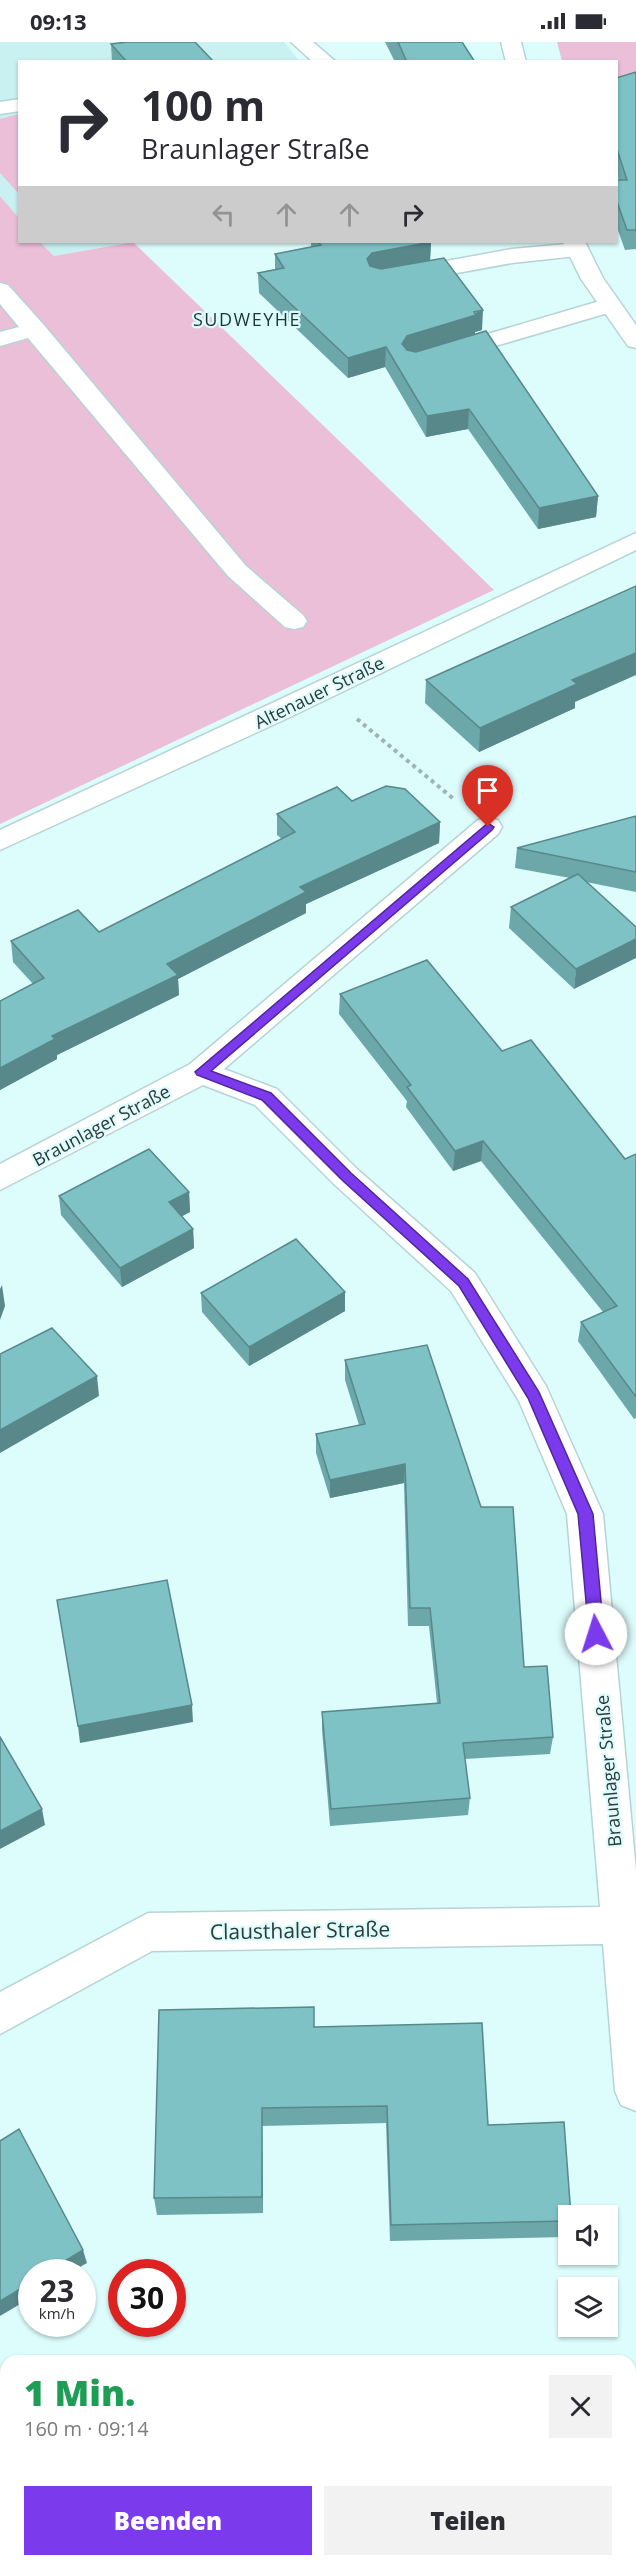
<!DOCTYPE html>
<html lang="de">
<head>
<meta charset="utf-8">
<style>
	:root { --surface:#fff; --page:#f2f2f3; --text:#2b2b33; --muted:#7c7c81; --accent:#7c3aed }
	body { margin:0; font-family:"Open Sans",sans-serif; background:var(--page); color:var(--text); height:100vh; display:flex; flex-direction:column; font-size:22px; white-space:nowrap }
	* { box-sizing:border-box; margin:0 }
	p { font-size:20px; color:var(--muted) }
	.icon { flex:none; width:33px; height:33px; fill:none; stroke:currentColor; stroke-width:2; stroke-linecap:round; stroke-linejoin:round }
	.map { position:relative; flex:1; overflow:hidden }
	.panel { position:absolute; left:0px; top:2313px; width:636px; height:212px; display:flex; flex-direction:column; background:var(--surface); border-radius:18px 18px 0 0; box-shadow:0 2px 4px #0004 }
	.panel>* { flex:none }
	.top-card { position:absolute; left:18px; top:18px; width:600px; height:183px; border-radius:0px; box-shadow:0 2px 4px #0004; background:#fff; color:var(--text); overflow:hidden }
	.controls { position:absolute; left:558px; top:2163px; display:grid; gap:12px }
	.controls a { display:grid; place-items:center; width:60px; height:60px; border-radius:0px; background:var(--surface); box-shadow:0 2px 4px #0004; font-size:30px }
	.speed { position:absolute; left:18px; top:2217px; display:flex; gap:12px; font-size:30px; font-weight:700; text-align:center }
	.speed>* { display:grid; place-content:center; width:78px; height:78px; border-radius:50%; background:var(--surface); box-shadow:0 2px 4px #0004; line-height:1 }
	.speed small { font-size:15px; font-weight:400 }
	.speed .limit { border:9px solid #d22; background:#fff; color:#111 }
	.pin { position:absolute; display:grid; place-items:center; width:51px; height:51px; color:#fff; margin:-62px -26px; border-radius:50% 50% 50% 0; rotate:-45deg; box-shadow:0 0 6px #0007 }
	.pin .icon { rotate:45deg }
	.me { position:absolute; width:66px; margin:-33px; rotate:355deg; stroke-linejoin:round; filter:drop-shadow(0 0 4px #0008) }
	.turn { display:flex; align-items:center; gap:21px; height:126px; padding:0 24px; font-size:27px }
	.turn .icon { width:78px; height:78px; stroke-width:2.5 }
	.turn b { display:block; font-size:42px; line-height:51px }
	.lanes { display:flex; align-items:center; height:57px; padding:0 24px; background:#0003; justify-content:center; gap:30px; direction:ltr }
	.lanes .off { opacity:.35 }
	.round { display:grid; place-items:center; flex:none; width:63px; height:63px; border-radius:0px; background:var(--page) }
	.summary { display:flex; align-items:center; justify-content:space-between; height:102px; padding:0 24px }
	h1 { font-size:36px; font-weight:800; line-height:45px; color:#1e9e55 }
	.action { display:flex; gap:12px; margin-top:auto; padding:12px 24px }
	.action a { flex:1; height:69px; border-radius:0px; background:var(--accent); color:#fff; font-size:24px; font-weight:800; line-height:69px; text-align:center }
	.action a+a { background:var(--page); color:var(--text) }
	.status { display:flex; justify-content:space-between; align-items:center; height:42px; padding:0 30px; background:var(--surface); direction:ltr }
	.status svg { height:16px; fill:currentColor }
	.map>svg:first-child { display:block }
</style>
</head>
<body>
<div class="status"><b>09:13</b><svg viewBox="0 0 49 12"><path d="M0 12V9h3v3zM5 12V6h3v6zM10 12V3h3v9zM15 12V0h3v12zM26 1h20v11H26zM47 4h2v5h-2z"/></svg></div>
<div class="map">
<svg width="636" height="2524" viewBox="0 0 636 2524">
	<rect width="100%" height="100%" fill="#ddfcfc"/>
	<g fill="#c9f1f2">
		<polygon points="0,0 284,0 299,19 20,20 19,176 0,154"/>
		<polygon points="40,200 131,200 54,214"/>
	</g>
	<g fill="#ebbfd7">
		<polygon points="557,0 636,0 636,41 617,41 616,20 562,19"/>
		<polygon points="19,72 20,72 19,152 0,131 0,77"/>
		<polygon points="0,154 19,176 20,200 40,200 54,214 133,200 494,548 0,782"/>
	</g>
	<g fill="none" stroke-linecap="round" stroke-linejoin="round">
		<g stroke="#b6d4d5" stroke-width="3">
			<g id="minor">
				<polygon points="291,0 313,0 336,20 313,20"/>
				<polygon points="20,57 20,69 0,72 0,60"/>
				<polygon points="578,201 586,203 589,208 586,213 512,221 408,240 400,238 397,233 400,228 408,226 512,207"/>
				<polygon points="0,241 8,243 43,282 246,524 303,573 307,579 303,585 294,587 285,585 228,534 28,296 0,304 0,290 19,285 0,262"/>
				<polygon points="610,256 618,258 621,263 618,268 448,318 440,316 437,311 440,306"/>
				<polygon points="636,491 636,508 288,676 0,808 0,788"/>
				<polygon points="488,776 498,778 502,785 498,792 224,1027 277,1047 357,1127 475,1231 546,1344 603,1472 636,1829 636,2069 621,2063 615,2049 603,1902 152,1909 0,1992 0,1950 148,1871 600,1865 567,1472 519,1359 451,1249 335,1143 255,1063 203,1043 0,1148 0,1122 190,1022 478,778"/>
			</g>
		</g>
		<g stroke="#b6d4d5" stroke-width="3">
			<g id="major">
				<polygon points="501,0 521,0 526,20 506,20"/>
				<polygon points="563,200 585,200 603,236 636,283 636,306 628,304 581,237"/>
			</g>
		</g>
		<polyline stroke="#9db5b5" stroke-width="4" stroke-dasharray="4 4" stroke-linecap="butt" points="357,677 455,758"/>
		<use href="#minor" fill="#fff" fill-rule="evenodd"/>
		<use href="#major" fill="#fff" fill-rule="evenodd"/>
	</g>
	<g fill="#6ca7a9">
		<polygon points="385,0 462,0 475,20 395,20"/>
		<polygon points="111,2 214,20 112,20"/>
		<polygon points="636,30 636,207 625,208 616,183 616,138 619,138 616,130 616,36"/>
		<polygon points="311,200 431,200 430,218 482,288 475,290 475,293 598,454 596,475 538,487 468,387 426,395 385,325 348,336 259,251 258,231 275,227 275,212 311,205"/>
		<polygon points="426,638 575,660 575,666 479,710 425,661"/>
		<polygon points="352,759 440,780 439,801 306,862 306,871 178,937 179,953 57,1013 57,1017 0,1048 0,959 33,942 13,920 11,899 99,890 282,797 277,793 277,772"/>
		<polygon points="636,774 636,850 586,840 574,947 509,886 511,865 570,836 515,826 517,806"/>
		<polygon points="340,952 502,1009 625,1117 636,1112 636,1376 634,1377 578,1299 581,1280 603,1270 481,1119 453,1129 406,1065 407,1059 339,972"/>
		<polygon points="189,1150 190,1170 182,1174 193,1187 194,1206 122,1245 61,1173 59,1154"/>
		<polygon points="345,1250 345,1269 249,1324 202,1270 201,1251"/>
		<polygon points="345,1318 524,1625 553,1695 550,1712 465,1717 470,1756 468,1773 330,1784 322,1688 322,1670 437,1661 429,1584 408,1584 404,1441 330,1456 316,1411 316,1392 359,1383 345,1338"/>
		<polygon points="314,1985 488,2083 568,2174 568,2190 567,2195 390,2199 386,2081 262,2084 263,2171 157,2173 154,2156"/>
		<polygon points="310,2518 508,2518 500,2524 313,2524"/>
	</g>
	<g fill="#58888a">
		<polygon points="431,200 430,220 371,231 367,217 372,211"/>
		<polygon points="483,268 482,288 475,290 475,294 406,314 402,302 407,294"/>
		<polygon points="386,305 385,325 348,336 348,316"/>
		<polygon points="469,367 468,387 426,395 427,374"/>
		<polygon points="598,454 596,475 538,487 539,466"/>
		<polygon points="636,611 636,633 575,660 575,666 479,710 480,686 572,638"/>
		<polygon points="440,780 439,801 306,862 306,871 178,937 179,953 57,1013 57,1017 0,1048 0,1026 167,922 300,845"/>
		<polygon points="636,897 636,916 574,947 576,927"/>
		<polygon points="483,1099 481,1119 453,1129 455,1109"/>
		<polygon points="189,1150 190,1170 171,1180 169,1160"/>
		<polygon points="193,1187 194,1206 122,1245 120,1226"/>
		<polygon points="2,1243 5,1264 0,1278 0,1247"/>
		<polygon points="345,1250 345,1269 249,1324 249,1305"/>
		<polygon points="97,1334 99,1354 0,1411 0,1388"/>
		<polygon points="405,1422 404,1441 330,1456 330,1438"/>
		<polygon points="192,1663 193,1680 80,1701 78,1684"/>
		<polygon points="42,1767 45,1783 0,1807 0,1789"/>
		<polygon points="262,2066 262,2084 263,2171 262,2155"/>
		<polygon points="83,2208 87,2221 71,2230 47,2230"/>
		<polygon points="32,2240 32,2255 0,2274 0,2259"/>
		<polygon points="495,2518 508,2518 500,2524 486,2524"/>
	</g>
	<g fill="#7ec2c5" stroke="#58888a" stroke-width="1.5">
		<polygon points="127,0 195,0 214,20 127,20 111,2"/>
		<polygon points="398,0 462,0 475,20 407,20"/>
		<polygon points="636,30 636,188 627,188 616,157 616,138 627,138 616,104 616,36"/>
		<polygon points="318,200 431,200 372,211 367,217 370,224 381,227 444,216 483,268 474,270 476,273 407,294 402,302 407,308 416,310 486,289 598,454 539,466 469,367 427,374 386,305 348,316 258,231 284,226 275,212 321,203"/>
		<polygon points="636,544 636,611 572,638 577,642 480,686 426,638"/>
		<polygon points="386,744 405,747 440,780 300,845 306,850 167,922 178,933 52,994 55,997 0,1026 0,959 44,936 11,899 78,868 99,890 295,790 277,772 337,745 352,759"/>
		<polygon points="636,774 636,830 517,806"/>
		<polygon points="578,832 636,885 636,897 576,927 511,865"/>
		<polygon points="427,918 502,1009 531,998 625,1117 636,1112 636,1355 581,1280 617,1264 483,1099 455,1109 407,1045 411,1043 340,952"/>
		<polygon points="149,1107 189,1150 169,1160 193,1187 120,1226 59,1154"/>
		<polygon points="296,1197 345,1250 249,1305 201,1251"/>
		<polygon points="52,1286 97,1334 0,1388 0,1312"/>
		<polygon points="427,1303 481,1465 513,1465 524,1625 547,1624 553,1695 463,1701 470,1756 331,1767 322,1670 440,1661 430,1566 410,1566 405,1422 330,1438 316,1392 365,1382 345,1318"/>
		<polygon points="167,1538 192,1663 78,1684 57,1558"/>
		<polygon points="0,1695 42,1767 0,1789"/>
		<polygon points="314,1965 314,1985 482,1981 488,2083 564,2080 571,2174 568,2174 568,2179 391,2183 387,2064 262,2066 262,2155 154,2156 159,1968"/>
		<polygon points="19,2087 83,2208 47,2230 32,2230 32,2240 0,2259 0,2099"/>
		<polygon points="315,2518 495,2518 486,2524 318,2524"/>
	</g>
	<polygon fill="#7c3aed" stroke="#51269a" stroke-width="1.5" points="488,781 494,785 492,788 211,1029 271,1051 351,1131 468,1237 539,1350 593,1472 604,1592 596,1598 589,1592 578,1472 528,1356 459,1244 342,1138 262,1058 197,1033 195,1030"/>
	<g text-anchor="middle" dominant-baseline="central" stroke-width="4.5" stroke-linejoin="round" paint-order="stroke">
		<g font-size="18" letter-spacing="1.5" fill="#1b3435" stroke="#ddfcfc">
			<text x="247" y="277">SUDWEYHE</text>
		</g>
		<g font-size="18" fill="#2f3a3b" stroke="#ddfcfc">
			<text transform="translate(319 650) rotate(-26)">Altenauer Straße</text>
			<text transform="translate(101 1083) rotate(-28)">Braunlager Straße</text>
			<text transform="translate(608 1729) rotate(-95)">Braunlager Straße</text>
		</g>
		<g font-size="21" fill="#2f3a3b" stroke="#ddfcfc">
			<text transform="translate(300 1888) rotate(-1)">Clausthaler Straße</text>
		</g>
	</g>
</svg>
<div class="controls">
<a><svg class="icon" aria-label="sound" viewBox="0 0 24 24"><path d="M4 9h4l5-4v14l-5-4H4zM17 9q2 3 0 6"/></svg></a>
<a><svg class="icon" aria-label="layers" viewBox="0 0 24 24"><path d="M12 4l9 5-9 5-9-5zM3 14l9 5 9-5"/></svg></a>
</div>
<div class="speed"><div>23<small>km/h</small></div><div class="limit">30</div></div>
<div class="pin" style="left:488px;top:785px;background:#d93025"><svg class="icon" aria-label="arrive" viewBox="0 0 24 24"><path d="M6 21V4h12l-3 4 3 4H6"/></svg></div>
<svg class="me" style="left:596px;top:1592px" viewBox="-20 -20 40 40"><circle r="19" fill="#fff"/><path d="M0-13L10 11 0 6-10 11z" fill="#7c3aed"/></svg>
<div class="top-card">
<div class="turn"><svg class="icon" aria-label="right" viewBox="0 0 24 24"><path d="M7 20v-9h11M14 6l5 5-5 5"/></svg><div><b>100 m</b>Braunlager Straße</div></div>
<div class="lanes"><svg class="icon off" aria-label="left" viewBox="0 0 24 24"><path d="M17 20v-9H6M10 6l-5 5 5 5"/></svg><svg class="icon off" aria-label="ahead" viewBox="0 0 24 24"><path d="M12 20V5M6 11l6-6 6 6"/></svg><svg class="icon off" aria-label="ahead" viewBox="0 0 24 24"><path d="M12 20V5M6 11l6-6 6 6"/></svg><svg class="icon" aria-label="right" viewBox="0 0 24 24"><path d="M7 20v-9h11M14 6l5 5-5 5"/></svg></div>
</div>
<section class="panel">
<div class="summary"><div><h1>1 Min.</h1><p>160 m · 09:14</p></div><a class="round"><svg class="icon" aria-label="close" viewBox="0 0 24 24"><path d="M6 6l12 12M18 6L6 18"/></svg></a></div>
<div class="action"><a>Beenden</a><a>Teilen</a></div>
</section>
</div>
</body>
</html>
